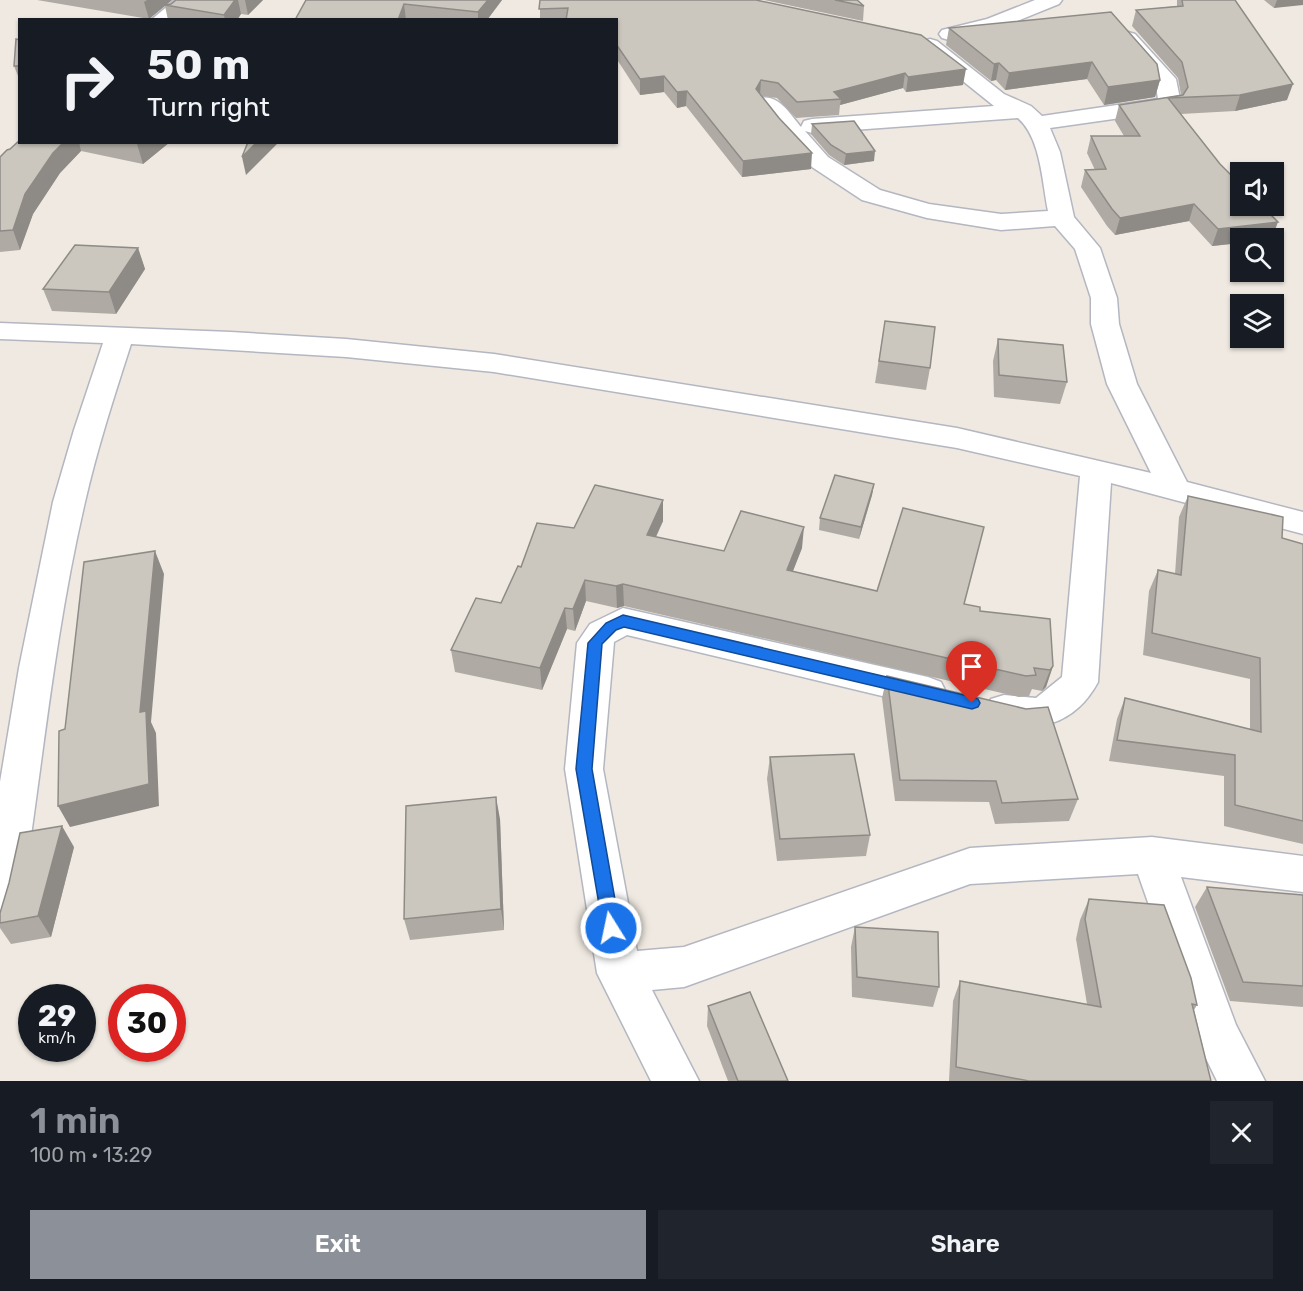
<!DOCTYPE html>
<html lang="en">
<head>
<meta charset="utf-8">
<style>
	:root { --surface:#171b24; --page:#20242c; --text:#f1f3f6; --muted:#9ea1a6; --accent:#8c9099 }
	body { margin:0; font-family:Rubik,sans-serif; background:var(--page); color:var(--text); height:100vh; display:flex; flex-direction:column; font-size:22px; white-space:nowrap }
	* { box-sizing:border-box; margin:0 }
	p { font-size:20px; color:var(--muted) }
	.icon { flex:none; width:33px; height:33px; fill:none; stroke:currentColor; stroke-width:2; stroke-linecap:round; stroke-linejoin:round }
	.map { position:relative; height:1081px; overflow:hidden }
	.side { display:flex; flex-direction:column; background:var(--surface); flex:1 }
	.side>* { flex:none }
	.guide { position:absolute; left:18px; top:18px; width:600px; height:126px; border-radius:0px; box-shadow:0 2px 4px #0004; background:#171b24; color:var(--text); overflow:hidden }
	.tools { position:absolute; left:1230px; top:162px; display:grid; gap:12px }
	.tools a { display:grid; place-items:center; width:54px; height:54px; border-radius:0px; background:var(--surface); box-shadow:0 2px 4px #0004; font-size:30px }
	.speed { position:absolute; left:18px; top:984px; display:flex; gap:12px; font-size:30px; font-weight:700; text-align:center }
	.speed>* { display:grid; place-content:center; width:78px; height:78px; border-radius:50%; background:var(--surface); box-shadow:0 2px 4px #0004; line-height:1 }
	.speed small { font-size:15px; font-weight:400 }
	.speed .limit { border:9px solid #d22; background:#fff; color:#111 }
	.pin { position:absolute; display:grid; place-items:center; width:51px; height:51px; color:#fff; margin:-62px -26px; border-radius:50% 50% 50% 0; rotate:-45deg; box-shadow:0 0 6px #0007 }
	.pin .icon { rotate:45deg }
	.me { position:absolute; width:66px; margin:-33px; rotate:350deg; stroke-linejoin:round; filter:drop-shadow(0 0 4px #0008) }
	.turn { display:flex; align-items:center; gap:21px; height:126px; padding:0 30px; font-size:27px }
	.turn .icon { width:78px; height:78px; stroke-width:2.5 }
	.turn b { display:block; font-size:42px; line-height:51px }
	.round { display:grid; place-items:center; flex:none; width:63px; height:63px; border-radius:0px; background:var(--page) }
	.headline { display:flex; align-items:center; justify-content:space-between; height:102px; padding:0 30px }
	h1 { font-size:36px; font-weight:600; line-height:45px; color:var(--accent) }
	.primary-button { display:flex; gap:12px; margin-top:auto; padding:12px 30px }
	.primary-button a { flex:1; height:69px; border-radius:0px; background:var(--accent); color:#fff; font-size:24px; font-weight:600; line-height:69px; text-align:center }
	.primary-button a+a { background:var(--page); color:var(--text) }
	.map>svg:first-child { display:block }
</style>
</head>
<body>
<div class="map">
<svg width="1303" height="1081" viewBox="0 0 1303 1081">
	<rect width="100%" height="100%" fill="#efe9e1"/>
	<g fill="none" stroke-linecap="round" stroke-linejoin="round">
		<g stroke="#b4b7c1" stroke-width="3">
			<g id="minor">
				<polygon points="175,0 197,0 174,20 151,20"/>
				<polygon points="1035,0 1062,0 1059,4 1000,28 949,40 942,38 939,34 942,30 987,19"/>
				<path d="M1128,32L1135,34L1176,79L1181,104L1178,109L1170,111L1050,128L1060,152L1074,217L1100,248L1117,298L1119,324L1137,384L1187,482L1303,512V534L1111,483L1098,682C1075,725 1035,735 991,721L985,710L991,699L1004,695L1036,698L1062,677L1080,476L957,448L494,372L346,357L131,344C114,397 97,449 85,502C54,634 42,770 21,904L15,917L0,923V782L19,668L53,502L74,430L103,343L0,339V323L231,332L346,339L494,354L957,428L1151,473L1107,384L1091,324V298L1075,249L1055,226L1001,230L927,218L862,200L812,167L757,103L760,98C779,94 790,114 801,127L804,121L812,119L994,106L923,49L920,45L923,41L930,39L937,41L1004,94L1031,106L1042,116L1158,99L1155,80L1118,38L1121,34ZM1018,118C1041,138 1042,182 1048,211L1001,214L929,204L880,190L828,157L805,131L812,133Z"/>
				<polygon points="623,608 928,677 941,682 946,692 941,702 928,707 627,635 614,642 603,769 637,951 684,947 970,848 1152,837 1303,856 1303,892 1181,877 1236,1025 1265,1081 1217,1081 1195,1036 1138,874 970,884 684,987 652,990 699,1081 651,1081 597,973 565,769 577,643 590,624"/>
			</g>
		</g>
		<use href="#minor" fill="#fff" fill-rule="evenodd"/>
	</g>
	<g fill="#afaba4">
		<polygon points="37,0 172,0 166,5 171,4 176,0 263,0 248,15 241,14 237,20 168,20 165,6 149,19"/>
		<polygon points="306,0 502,0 487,20 295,20"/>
		<polygon points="540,0 963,85 906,92 903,88 840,105 839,115 796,118 777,98 762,96 811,169 742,177 686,106 677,108 664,92 640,95 616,58 616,20 540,20"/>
		<polygon points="764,0 857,0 864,6 863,21"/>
		<polygon points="1177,0 1235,0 1287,100 1235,111 1181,114 1240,238 1240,243 1212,246 1189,221 1115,235 1107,226 1081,187 1085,170 1095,170 1087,153 1091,136 1124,136 1115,121 1119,105 1181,95 1178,78 1132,26 1136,10 1177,6"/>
		<polygon points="1264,0 1303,0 1274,8"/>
		<polygon points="1111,12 1160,80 1155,97 1104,105 1087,79 1005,90 996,80 991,81 946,45 949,28"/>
		<polygon points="20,40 20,81 14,66"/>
		<polygon points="812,124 874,161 844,165 829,155 811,134"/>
		<polygon points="20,142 170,142 143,164 81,151 60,173 33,214 20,250 0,252 0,157"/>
		<polygon points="138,248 145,269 116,314 52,311 43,289"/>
		<polygon points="885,321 930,368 926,390 875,383"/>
		<polygon points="998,339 1067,382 1060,404 994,397 993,361"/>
		<polygon points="874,484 872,495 859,539 819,530 820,518"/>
		<polygon points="1188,496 1282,538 1303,544 1303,844 1224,826 1224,776 1109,761 1117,719 1125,698 1250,729 1250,679 1143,655 1149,591 1158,570 1175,574 1179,517"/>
		<polygon points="663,500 663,521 656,537 724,551 802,548 793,571 877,591 965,604 980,611 1053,666 1046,687 1042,691 1032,689 1029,696 1019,697 624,606 617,608 586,601 575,631 567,629 542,690 455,672 451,650 501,603 521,567 574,528"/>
		<polygon points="887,676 1078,799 1069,821 995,824 989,802 895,801 882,698"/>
		<polygon points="770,757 870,835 866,856 777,861 767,779"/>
		<polygon points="500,819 504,930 410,940 404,919"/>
		<polygon points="74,847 51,937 11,944 0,928 0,913 9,883"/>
		<polygon points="1207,887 1303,895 1303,1007 1230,1001 1195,907"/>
		<polygon points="1089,899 1197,1005 1194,1010 1211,1081 949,1081 953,1001 960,981 1087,1004 1076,939 1080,920"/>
		<polygon points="855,927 939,987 933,1007 852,997 851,947"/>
		<polygon points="708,1006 788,1081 728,1081 707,1026"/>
	</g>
	<g fill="#8e8b86">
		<polygon points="147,0 172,0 149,19 144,2"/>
		<polygon points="235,0 238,0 241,14 237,20 225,20 224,15"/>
		<polygon points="245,0 263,0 248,15"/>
		<polygon points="488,0 502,0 487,20 478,20 478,12"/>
		<polygon points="1277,0 1303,0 1303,5 1274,8"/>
		<polygon points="404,4 406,20 398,20"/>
		<polygon points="1092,62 1087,79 1005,90 1009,73"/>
		<polygon points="999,63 996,80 991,81 994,64"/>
		<polygon points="966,69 963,85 906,92 908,77"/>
		<polygon points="905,73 903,88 840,105 841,99 834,92"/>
		<polygon points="664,76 664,92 640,95 640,79"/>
		<polygon points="761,80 760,96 756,89"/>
		<polygon points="1160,80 1155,97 1104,105 1108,87"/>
		<polygon points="1293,84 1287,100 1235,111 1240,95"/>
		<polygon points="687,91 686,106 677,108 677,92"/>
		<polygon points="64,142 79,142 81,151 60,173 33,214 20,250 13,230 25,194 53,153"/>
		<polygon points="139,142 170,142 143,164 137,144"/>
		<polygon points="257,142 279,142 246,175 242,157"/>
		<polygon points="875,151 874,161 844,165 846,154"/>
		<polygon points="812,153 811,169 742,177 743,161"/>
		<polygon points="1194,204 1189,221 1115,235 1120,218"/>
		<polygon points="1278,222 1272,238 1240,238 1240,243 1212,246 1218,229"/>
		<polygon points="138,248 145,269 116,314 109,292"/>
		<polygon points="874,484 872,495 859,539 861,527"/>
		<polygon points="663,500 663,521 647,556 647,535"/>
		<polygon points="804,527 802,548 785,591 787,570"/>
		<polygon points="155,551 164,574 151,722 156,733 159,806 70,827 58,806 140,712"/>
		<polygon points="585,580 586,601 575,631 573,609"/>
		<polygon points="623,584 624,606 617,608 616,586"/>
		<polygon points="565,608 567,629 542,690 540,668"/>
		<polygon points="1053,666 1046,687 1042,691 1050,670"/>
		<polygon points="496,797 500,819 504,930 501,909"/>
		<polygon points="62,826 74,847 51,937 38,916"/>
	</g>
	<g fill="#cbc7bf" stroke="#8e8b86" stroke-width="1.5">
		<polygon points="176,0 235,0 224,15 165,5 171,4"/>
		<polygon points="306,0 488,0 478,12 404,4 398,20 295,20"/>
		<polygon points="540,0 756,0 921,35 966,69 908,77 905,73 834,92 841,99 797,102 778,83 761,80 756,89 779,118 812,153 743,161 687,91 677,92 664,76 640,79 616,44 616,20 566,20 568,8 539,9"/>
		<polygon points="835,0 857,0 864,6"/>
		<polygon points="1182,0 1235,0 1293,84 1240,95 1168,98 1220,164 1240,184 1240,206 1262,206 1278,222 1218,229 1194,204 1120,218 1112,209 1085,170 1106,169 1091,136 1140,136 1119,105 1183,95 1188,87 1182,62 1136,10 1183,6"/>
		<polygon points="1111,12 1157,64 1160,80 1108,87 1092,62 1009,73 999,63 994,64 949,28"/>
		<polygon points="16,39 20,40 20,66 14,66"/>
		<polygon points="854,121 875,151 846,154 831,145 812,124"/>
		<polygon points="20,140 20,142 64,142 53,153 25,194 13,230 0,231 0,157 7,150 10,149"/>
		<polygon points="248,142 257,142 242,157"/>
		<polygon points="75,245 138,248 109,292 43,289"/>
		<polygon points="885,321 935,327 930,368 879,361"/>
		<polygon points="998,339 1063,345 1067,382 999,375"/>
		<polygon points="835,475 874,484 861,527 820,518"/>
		<polygon points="595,485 663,500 647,535 724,551 741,511 804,527 787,570 877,591 903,508 984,527 964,604 980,607 980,611 1050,619 1053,666 1050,670 1034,668 1036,675 1026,676 623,584 616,586 585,580 573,609 565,608 540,668 451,650 476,598 501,603 518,566 521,567 537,523 574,528"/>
		<polygon points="1188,496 1283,517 1282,538 1303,544 1303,821 1235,805 1235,755 1117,740 1125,698 1261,732 1260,658 1152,633 1158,570 1181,575"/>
		<polygon points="155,551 140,712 146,711 149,784 58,806 59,731 65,729 84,562"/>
		<polygon points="887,676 1026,709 1048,707 1078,799 1002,803 996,781 900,780"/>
		<polygon points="854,754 870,835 780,839 770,757"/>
		<polygon points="496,797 501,909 404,919 406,806"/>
		<polygon points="62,826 38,916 0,923 0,913 9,883 20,833"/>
		<polygon points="1207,887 1303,895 1303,986 1243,982"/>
		<polygon points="1089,899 1164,905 1191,978 1197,1005 1192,1004 1211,1081 1029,1081 956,1067 960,981 1101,1007 1085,919"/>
		<polygon points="855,927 938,932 939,987 857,977"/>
		<polygon points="750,992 788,1081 738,1081 708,1006"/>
	</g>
	<polygon fill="#1a73e8" stroke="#114b97" stroke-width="1.5" points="623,615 972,697 978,699 980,703 978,707 972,709 624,627 616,630 602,644 592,769 620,928 618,933 611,936 605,933 603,928 576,769 588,643 606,623"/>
</svg>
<div class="tools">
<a><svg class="icon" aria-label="sound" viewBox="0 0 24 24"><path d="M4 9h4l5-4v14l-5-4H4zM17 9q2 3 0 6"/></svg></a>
<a><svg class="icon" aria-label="search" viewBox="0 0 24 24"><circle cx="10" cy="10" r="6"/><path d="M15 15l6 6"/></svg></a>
<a><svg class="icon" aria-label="layers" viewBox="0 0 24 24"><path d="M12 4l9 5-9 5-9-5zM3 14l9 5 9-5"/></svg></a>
</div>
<div class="speed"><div>29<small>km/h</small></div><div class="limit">30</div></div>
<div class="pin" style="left:972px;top:703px;background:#d93025"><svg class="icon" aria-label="arrive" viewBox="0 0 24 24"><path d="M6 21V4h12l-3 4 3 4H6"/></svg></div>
<svg class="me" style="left:611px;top:928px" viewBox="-20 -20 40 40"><circle r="17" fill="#1a73e8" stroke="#fff" stroke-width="3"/><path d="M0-11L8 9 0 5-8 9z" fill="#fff"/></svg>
<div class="guide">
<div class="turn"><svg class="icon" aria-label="right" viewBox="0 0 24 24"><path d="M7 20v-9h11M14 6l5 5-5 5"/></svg><div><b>50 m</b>Turn right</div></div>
</div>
</div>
<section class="side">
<div class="headline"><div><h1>1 min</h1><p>100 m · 13:29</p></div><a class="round"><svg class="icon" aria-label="close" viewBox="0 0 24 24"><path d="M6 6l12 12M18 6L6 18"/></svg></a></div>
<div class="primary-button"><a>Exit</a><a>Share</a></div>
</section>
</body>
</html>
